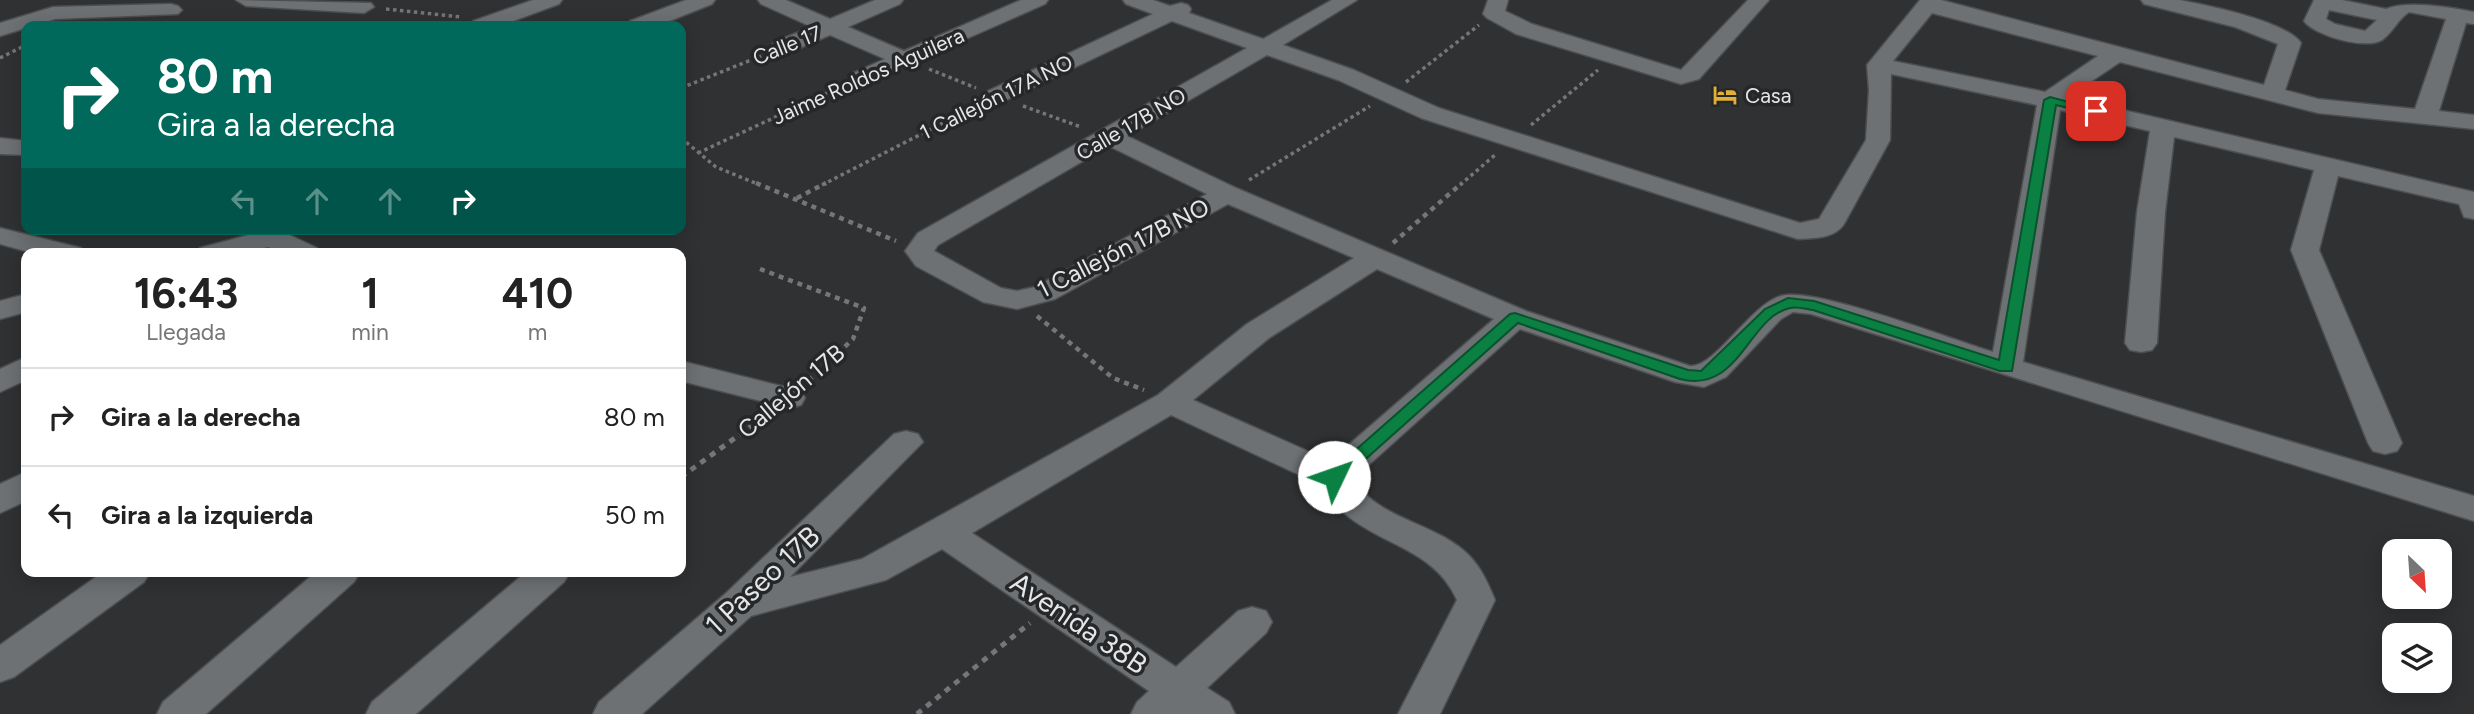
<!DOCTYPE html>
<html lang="es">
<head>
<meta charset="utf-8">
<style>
	:root { --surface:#fff; --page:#f6f6f6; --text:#222; --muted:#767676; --line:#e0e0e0 }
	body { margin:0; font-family:Figtree,sans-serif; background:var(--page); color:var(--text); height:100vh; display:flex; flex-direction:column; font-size:26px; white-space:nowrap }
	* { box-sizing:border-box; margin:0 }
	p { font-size:23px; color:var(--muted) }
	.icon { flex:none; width:38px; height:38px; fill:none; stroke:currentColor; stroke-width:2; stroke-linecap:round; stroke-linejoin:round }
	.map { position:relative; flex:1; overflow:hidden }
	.panel { position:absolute; left:21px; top:248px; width:665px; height:329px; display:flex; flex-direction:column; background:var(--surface); border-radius:14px; box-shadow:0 4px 18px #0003 }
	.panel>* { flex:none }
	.guide { position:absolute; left:21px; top:21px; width:665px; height:214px; border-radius:14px; box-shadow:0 4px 18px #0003; background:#00695c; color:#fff; overflow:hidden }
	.needle { width:46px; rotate:155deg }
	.buttons { position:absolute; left:2382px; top:539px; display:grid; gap:14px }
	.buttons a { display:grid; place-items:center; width:70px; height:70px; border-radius:14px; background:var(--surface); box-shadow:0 4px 18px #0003; font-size:35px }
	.pin { position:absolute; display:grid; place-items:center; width:60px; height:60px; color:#fff; margin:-30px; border-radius:14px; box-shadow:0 4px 10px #0006 }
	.me { position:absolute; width:77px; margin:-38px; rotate:48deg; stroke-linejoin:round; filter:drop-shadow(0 0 5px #0008) }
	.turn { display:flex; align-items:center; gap:24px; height:147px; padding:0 21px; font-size:32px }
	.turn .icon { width:91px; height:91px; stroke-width:2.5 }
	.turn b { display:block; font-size:49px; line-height:60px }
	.lanes { display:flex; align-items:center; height:66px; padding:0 21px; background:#0003; justify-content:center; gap:35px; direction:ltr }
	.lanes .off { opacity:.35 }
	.eta { display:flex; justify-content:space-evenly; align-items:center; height:119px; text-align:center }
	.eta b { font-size:42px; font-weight:700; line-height:49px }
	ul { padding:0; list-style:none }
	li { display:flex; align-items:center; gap:21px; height:98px; padding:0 21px; border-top:2px solid var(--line) }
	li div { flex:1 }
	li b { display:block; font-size:26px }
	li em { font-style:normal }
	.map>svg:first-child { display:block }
</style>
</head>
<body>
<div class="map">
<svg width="2474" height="714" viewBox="0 0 2474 714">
	<rect width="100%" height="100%" fill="#2f3133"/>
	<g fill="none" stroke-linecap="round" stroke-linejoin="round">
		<g stroke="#4d4e50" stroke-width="3">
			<g id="street">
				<polygon points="236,0 371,3 374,7 364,13 246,6"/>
				<polygon points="533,0 562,0 559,4 500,26 470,26 473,21"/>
				<polygon points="686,0 715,0 712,4 657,26 627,26 630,21"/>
				<polygon points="758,0 786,0 830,19 875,0 903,0 900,4 848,27 904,51 1021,0 1048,0 1045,4 861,85 853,83 849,78 853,73 885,59 830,35 790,52 774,52 771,47 774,42 812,27 761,4"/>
				<path d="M1123,0H1153L1170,6L1181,3L1188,5L1191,9L1189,13L1263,39L1332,0H1357L1283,45L1354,70L1439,108L1800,223L1819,219L1866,140L1869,90L1867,65L1920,0H1941L2264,85L2278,44L2235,27L2144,4L2141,0C2153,0 2167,0 2179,0C2206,5 2286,21 2301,43L2285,90L2318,99L2415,109L2446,19L2409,12C2398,19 2393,32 2382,40C2366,50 2315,36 2304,21L2314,0H2342L2386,9C2408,0 2448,7 2474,12V24L2466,23L2439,111L2474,115V129L2318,113L2120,62L2068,97L2474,192V219L2464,217L2459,204L2338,176L2319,250L2402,443L2397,451L2385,454L2373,451L2368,443L2291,250L2314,170L2174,137L2165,212L2157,343L2152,350L2141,352L2130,350L2125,343L2137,212L2150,131L2060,110L2023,362L2474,496V521L1811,314L1793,312L1781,319L1726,377L1704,387L1675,382L1520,329L1353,479C1377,518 1430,522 1463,550C1479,563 1487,581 1495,600L1440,714H1398L1457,600C1430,538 1357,547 1321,485L1171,415L972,533L1176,667L1238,611L1252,607L1266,611L1272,622L1266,633L1207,688L1229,702L1235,714H1131L1137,702L1149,691L942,549L886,580L751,616L642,714H593L599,702L724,595L894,434L906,431L918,434L923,442L790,577L862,559L1158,395L1247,324L1354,258L1228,204L1055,299L1017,309L983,302L916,266L905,251L918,233L1247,48L1172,21L1004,101H988L984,96L988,91L1153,14L1126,4ZM2329,10L2377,20L2365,31L2335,24L2326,19ZM1932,13L2098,56L2045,92L1893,61ZM1267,55L1338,80L1421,118L1798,239C1814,238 1834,239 1844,224L1890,140L1891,74L2037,105L1993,352C1953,340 1813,286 1781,296C1750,305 1715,368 1690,366L1526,311L1236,188L1127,136ZM1109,146L1207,194L1035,287L1017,291L1001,288L934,251L938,245ZM1377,269L1494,319L1330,461L1193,400L1269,338Z"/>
				<polygon points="1488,0 1508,0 1505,11 1532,24 1681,70 1748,0 1769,0 1699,79 1681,84 1516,34 1487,18 1483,14"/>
				<polygon points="171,4 178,6 182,10 178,14 55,19 0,36 0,23 53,7"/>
				<polygon points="0,138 26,141 26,155 0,154"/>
				<polygon points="0,228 81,248 85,254 36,254 0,244"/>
				<polygon points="248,229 277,229 317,248 321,254 283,254 268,247 243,254 196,254 200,248 252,234"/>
				<polygon points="26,294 26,312 0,319 0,301"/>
				<polygon points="26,357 26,380 0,392 0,369"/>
				<polygon points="681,361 801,391 805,398 801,405 789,408 681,381"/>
				<polygon points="26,472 26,501 0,513 0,484"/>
				<polygon points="103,572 150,572 144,582 14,677 0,682 0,645"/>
				<polygon points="316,572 360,572 354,582 206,714 157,714 163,702"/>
				<polygon points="526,572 570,572 564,582 416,714 366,714 372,702"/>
			</g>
		</g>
		<g stroke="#747678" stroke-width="3.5" stroke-dasharray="3.5 3.5" stroke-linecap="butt">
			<polyline points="386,9 461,17"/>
			<polyline points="0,58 26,45"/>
			<polyline points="929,69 976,88"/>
			<polyline points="1406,82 1479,25"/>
			<polyline points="681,88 761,56"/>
			<polyline points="1023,106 1081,127"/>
			<polyline points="1531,125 1598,70"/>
			<polyline points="681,138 716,167 760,185"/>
			<polyline points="698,153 840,87"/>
			<polyline points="1249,180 1370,106"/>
			<polyline points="822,185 976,106"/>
			<polyline points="1460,185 1495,155"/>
		</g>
		<g stroke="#747678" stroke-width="4.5" stroke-dasharray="5 5" stroke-linecap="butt">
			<polyline points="756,183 896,241"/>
			<polyline points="797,198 826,183"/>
			<polyline points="1393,243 1462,183"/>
			<polyline points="760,269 864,308 853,339 807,382"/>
			<polyline points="1037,316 1113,378 1144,390"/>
			<polyline points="761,419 765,416"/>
		</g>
		<g stroke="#747678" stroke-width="5" stroke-dasharray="6 6" stroke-linecap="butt">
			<polyline points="681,477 764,417"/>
			<polyline points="917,714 1030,623"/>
		</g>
		<use href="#street" fill="#6e7173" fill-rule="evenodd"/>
	</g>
	<path fill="#0b8043" stroke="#07532c" stroke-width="2" d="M2050,97L2102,111L2096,115L2056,105L2012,371H2000L1813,310C1806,309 1797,306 1790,308C1748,317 1740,394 1680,379L1518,323L1341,481L1334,483L1325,477L1510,314L1515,313L1688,370L1701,371L1765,309L1788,298L1814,301L1999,360L2044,100Z"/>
	<defs>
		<g id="hotel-bare" transform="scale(1.89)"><path d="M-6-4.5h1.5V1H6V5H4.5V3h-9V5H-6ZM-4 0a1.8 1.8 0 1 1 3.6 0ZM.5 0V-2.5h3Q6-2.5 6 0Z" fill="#e1af34" stroke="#252729" stroke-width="2.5" paint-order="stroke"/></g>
	</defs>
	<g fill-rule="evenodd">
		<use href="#hotel-bare" x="1725" y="95"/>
	</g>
	<g text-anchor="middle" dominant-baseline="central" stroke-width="7" stroke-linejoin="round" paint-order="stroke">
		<g font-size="21" fill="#e5e6e8" stroke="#252729">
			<text transform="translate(787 45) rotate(-22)">Calle 17</text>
			<text transform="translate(868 76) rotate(-24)">Jaime Roldos Aguilera</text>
			<text transform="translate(996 97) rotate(-26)">1 Callejón 17A NO</text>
			<text transform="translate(1131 124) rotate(-30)">Calle 17B NO</text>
		</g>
		<g font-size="21" fill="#e5e6e8" stroke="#252729" text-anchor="start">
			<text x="1745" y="95">Casa</text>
		</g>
		<g font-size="24" fill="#e5e6e8" stroke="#252729">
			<text transform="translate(1123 248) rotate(-27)">1 Callejón 17B NO</text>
			<text transform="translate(791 391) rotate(-40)">Callejón 17B</text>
		</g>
		<g font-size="28" fill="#e5e6e8" stroke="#252729">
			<text transform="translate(762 580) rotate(-43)">1 Paseo 17B</text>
			<text transform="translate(1079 623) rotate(34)">Avenida 38B</text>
		</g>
	</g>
</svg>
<div class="buttons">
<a><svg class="needle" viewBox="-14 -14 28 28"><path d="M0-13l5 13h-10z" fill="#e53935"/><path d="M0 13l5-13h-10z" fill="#767676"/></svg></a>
<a><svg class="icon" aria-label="layers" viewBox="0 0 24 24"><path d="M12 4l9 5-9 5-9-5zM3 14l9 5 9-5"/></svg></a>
</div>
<div class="pin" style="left:2096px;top:111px;background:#d93025"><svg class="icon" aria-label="arrive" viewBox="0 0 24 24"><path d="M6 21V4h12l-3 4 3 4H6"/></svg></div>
<svg class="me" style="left:1334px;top:477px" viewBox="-20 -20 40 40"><circle r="19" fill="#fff"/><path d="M0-13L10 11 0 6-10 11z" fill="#0b8043"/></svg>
<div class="guide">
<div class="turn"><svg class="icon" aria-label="right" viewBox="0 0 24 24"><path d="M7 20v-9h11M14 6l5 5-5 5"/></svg><div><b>80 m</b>Gira a la derecha</div></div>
<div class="lanes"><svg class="icon off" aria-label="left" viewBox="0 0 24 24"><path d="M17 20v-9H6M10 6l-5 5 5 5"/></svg><svg class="icon off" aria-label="ahead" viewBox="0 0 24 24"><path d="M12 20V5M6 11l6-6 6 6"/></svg><svg class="icon off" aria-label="ahead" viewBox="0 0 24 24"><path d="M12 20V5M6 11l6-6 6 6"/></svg><svg class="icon" aria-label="right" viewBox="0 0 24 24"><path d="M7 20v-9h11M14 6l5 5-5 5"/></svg></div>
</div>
<section class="panel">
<div class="eta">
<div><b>16:43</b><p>Llegada</p></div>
<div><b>1</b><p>min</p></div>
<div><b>410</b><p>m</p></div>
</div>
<ul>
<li><svg class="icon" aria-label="right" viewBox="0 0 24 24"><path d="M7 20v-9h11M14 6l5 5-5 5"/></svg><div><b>Gira a la derecha</b></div><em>80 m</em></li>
<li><svg class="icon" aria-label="left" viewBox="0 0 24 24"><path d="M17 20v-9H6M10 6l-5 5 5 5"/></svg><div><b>Gira a la izquierda</b></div><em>50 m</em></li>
</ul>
</section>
</div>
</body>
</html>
